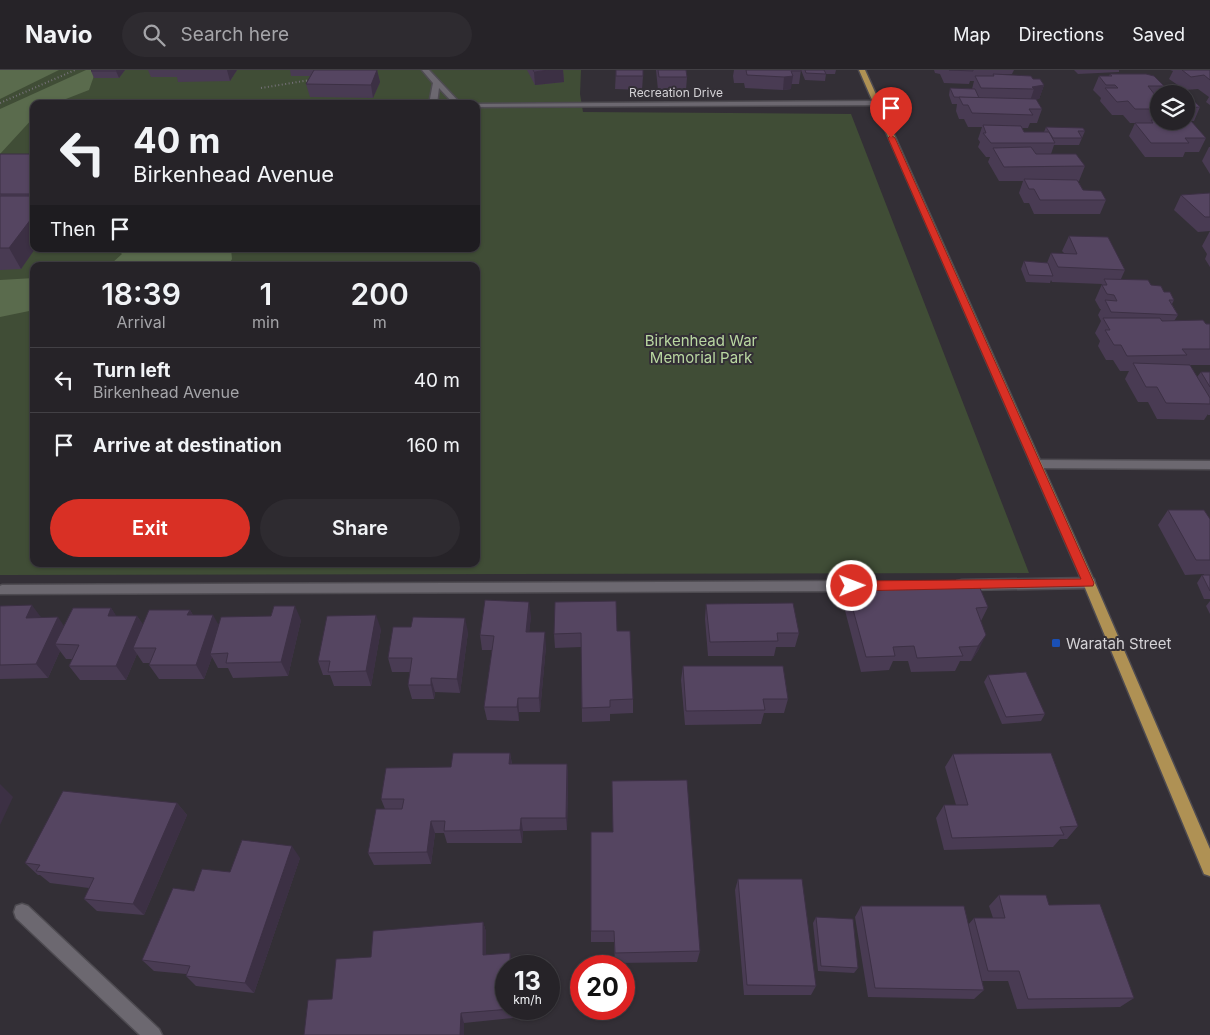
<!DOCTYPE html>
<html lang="en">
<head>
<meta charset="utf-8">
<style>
	:root { --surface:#262328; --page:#2e2b30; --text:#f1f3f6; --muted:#a4a4a8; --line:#424045; --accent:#d93025 }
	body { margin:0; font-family:Inter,sans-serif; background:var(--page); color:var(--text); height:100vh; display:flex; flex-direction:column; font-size:19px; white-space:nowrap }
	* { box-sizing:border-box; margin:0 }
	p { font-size:16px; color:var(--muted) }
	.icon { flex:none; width:28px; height:28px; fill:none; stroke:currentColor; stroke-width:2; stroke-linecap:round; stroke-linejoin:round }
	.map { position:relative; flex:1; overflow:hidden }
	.drawer { position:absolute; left:30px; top:192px; width:450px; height:305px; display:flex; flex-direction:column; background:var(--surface); border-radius:10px; box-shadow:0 1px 4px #0004,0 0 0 1px var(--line) }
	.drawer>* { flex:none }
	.hud { position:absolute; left:30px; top:30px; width:450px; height:152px; border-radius:10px; box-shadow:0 1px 4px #0004,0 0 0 1px var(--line); background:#262328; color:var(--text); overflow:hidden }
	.controls { position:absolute; left:1150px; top:15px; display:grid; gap:10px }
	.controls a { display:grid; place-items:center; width:45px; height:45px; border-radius:50%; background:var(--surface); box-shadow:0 1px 4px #0004,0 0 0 1px var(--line); font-size:25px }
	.speed { position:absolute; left:495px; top:885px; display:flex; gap:10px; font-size:25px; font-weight:700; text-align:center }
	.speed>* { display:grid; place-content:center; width:65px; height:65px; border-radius:50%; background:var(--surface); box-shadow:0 1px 4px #0004,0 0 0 1px var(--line); line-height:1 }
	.speed small { font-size:12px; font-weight:400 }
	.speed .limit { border:8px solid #d22; background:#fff; color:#111 }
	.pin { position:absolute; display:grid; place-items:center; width:42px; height:42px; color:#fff; margin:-51px -21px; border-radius:50% 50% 50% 0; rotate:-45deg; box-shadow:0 0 5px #0007 }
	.pin .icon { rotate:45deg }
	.me { position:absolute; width:55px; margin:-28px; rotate:89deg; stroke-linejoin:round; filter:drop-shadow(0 0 4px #0008) }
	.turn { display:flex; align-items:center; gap:18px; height:105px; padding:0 20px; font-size:22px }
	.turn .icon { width:65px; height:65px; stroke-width:2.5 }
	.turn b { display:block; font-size:35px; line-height:42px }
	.then { display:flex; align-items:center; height:48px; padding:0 20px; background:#0003; gap:10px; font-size:19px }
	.eta { display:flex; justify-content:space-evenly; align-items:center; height:85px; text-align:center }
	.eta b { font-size:30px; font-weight:600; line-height:35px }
	.cta { display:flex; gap:10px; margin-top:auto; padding:10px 20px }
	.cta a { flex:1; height:58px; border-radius:30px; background:var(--accent); color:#fff; font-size:20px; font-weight:600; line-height:58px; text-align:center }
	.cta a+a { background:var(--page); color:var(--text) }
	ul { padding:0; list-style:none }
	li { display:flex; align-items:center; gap:15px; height:65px; padding:0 20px; border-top:1px solid var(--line) }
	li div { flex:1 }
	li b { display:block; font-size:19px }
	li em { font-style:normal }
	header { display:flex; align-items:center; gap:30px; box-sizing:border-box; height:70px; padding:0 25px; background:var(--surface); border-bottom:1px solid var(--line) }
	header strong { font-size:24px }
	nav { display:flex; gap:28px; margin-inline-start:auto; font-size:18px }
	.search { width:350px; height:45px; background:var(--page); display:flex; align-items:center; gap:12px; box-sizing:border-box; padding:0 18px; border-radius:28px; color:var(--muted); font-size:19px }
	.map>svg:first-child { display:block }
</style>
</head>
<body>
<header>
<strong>Navio</strong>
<div class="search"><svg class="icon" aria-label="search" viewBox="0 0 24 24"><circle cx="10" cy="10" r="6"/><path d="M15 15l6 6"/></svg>Search here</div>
<nav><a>Map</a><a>Directions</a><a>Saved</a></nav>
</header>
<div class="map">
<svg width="1210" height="965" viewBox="0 0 1210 965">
	<rect width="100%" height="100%" fill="#332f36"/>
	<path fill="#404d36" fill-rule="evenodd" d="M0,0H581L580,24L583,42L851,44L1029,503L0,505ZM34,34H476V179H34ZM34,196H476V494H34Z"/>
	<g fill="#5a6b4d">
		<polygon points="0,0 59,0 0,29"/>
		<polygon points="86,0 96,0 89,20 53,34 34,34 34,47 0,84 0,39"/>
		<polygon points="117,179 231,179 232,189 228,196 100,196 112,193 122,184"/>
		<polygon points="34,208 34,240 0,247 0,210"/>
	</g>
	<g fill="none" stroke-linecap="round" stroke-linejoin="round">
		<g stroke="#4e4b51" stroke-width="3">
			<g id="service">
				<polygon points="422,0 429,0 461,34 454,34 439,18 437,34 429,34 433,13"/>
				<polygon points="1089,508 1094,509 1095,513 1094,517 1089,518 962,520 957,519 956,515 957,511 962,510"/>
				<polygon points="862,511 867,512 868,516 867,520 862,521 0,524 0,516 2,515"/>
				<polygon points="22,834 28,836 159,959 162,965 140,965 16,848 14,842 16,836"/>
			</g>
		</g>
		<g stroke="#4e4b51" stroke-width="3">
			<g id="minor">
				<polygon points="876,31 879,31 879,35 476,37 476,34 473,34"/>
				<polygon points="1037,390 1210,391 1210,399 1037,398 1031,394"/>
			</g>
		</g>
		<g stroke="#4e4b51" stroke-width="3">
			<polygon id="primary" points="859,0 865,0 1095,513 1210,779 1210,806 1204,804 1083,513"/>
		</g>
		<g stroke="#747177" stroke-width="2" stroke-dasharray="1 2.5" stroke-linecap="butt">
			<polyline points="261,18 310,10"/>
			<polyline points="0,33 75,0"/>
		</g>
		<use href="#service" fill="#6c6870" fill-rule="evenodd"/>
		<use href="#minor" fill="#6c6870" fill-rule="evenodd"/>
		<use href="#primary" fill="#af9154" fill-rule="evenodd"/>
	</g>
	<g fill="#493b53">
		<polygon points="125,0 119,8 94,8 91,1"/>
		<polygon points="148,0 237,0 230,11 178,12 177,7 151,7"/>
		<polygon points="290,0 377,0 380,12 373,28 310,27 306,14 310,6 291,6"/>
		<polygon points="527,0 563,0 564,12 535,15"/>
		<polygon points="616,0 643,6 642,20 615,19"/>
		<polygon points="656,0 686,0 687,7 686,20 658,20"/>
		<polygon points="734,0 836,0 835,4 826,4 825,11 805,10 801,0 799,14 791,14 791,19 783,20 745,18 744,13 734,13 733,6"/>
		<polygon points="934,0 1014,0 1012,4 999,4 1033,9 1044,15 1039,29 1036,29 1042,39 1037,53 1030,53 1028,58 1022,58 1024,62 1044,62 1046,57 1085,61 1079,75 1054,75 1051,84 1085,96 1079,111 1078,111 1083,120 1106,130 1100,144 1034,144 1029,133 1024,133 1019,123 1023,111 999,111 988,92 990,87 986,87 978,77 980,72 978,69 982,57 968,57 964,49 959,49 956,41 957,34 952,34 949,25 950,18 972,19 974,11 970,11 969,14 944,13 940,4 935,3"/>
		<polygon points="1074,0 1119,0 1119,2 1078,4"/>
		<polygon points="1170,0 1210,0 1210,35 1206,32 1209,27 1198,19 1185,20 1169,9 1173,1"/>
		<polygon points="1110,4 1164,16 1160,24 1159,24 1159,51 1186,51 1186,26 1200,37 1194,51 1191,51 1206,68 1199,82 1185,82 1183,87 1145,87 1129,66 1135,53 1130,53 1123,45 1112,45 1100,31 1101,28 1093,20 1099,6 1109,6"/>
		<polygon points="1209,77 1210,77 1210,104 1202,91"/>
		<polygon points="34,84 34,179 21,199 0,200 0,85"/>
		<polygon points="1210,123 1210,161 1198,162 1174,140 1181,125"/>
		<polygon points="1210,161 1210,197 1205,189 1207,184 1202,176"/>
		<polygon points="1069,166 1125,200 1121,209 1151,215 1164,222 1174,230 1172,234 1178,245 1174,251 1210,254 1210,295 1181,295 1197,307 1201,302 1210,302 1210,345 1208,345 1208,344 1204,350 1157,349 1148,332 1138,332 1125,309 1129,301 1120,301 1113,290 1106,290 1098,276 1100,271 1095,263 1101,251 1098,245 1101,239 1100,239 1095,230 1102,214 1052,212 1051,210 1050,213 1026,212 1021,199 1024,191 1047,193 1051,183 1064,183 1062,181"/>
		<polygon points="1168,440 1210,449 1210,529 1204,529 1197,513 1202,505 1204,505 1204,504 1185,505 1158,455"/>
		<polygon points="846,514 988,537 981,551 979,579 971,591 960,591 955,601 911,602 908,591 893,591 889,600 861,602 842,529"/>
		<polygon points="1210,531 1210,544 1206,536"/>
		<polygon points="706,534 799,563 795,577 776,577 774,586 708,586 705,549"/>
		<polygon points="0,536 41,547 64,556 111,538 116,546 137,546 143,555 190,540 193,545 219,555 301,550 288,606 233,608 228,598 218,598 212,587 204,609 159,609 149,595 150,593 143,593 137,584 126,610 80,610 69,596 72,589 66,589 60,581 48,608 0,609"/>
		<polygon points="531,546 529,562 546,576 540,642 519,642 519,651 487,650 484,637 492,580 482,580 480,565"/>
		<polygon points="381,559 371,616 334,616 330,605 323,605 318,591"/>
		<polygon points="617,561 633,629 633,643 610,644 610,651 582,652 581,577 555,578 554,564"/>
		<polygon points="468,562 460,623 435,622 434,629 412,629 408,615 410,602 392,602 388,588"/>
		<polygon points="683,596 788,629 784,643 764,643 761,654 685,655 681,610"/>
		<polygon points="988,605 1045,644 1041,651 1002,654 984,612"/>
		<polygon points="510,683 512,694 567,694 568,707 567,760 523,761 522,773 447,773 444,763 435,763 431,794 374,795 368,783 385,739 381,729 451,697"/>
		<polygon points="953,684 1078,756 1067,769 1060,769 1053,777 944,780 936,748 944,735 956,735 945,697"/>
		<polygon points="612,711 700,881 697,892 615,893 614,872 591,872 591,861 613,762"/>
		<polygon points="177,733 187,745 144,845 97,841 84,829 89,818 50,813 40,805 38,805 25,793"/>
		<polygon points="300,788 254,923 196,916 186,906 186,904 154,901 142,890 194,821 230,802"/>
		<polygon points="738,809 816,916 811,925 744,925 735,820"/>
		<polygon points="999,825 1049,835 1134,928 1120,937 1017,939 1008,911 982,911 984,920 974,929 868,927 855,847 861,836 968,855 974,848 993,848 989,836"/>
		<polygon points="816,847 858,898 854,903 818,901 813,853"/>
		<polygon points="483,852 486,862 486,885 513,893 513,948 464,953 332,929 371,887"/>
	</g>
	<g fill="#3c3044">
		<polygon points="117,0 125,0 119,8 116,1"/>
		<polygon points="227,0 237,0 230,11"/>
		<polygon points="377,0 380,12 373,28 371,15"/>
		<polygon points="549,0 563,0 564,12 535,15 534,2"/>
		<polygon points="793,6 791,19 783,20 784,7"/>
		<polygon points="1044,15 1039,29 1030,31 1034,19 1032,17"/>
		<polygon points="34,145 34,179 35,179 21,199 9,178"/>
		<polygon points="529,532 531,546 528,576 526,562"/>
		<polygon points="32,535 43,550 26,548"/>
		<polygon points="295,536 301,550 288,606 281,592"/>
		<polygon points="111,538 121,553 108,546"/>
		<polygon points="190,540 198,554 187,545"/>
		<polygon points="213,545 221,559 210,584 212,587 204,609 196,595"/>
		<polygon points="376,545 381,559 371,616 366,601"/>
		<polygon points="137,546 147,560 133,578 137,584 126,610 116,596"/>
		<polygon points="58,547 68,562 55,574 60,581 48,608 36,594"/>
		<polygon points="465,548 468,562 460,623 457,609"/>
		<polygon points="545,562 546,576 540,642 539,628"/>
		<polygon points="986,565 979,579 971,591 978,576"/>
		<polygon points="431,608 435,622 434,629 431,615"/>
		<polygon points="518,628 519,642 519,651 517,637"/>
		<polygon points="510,683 512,696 509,694"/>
		<polygon points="567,694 568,707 567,760 566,748"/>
		<polygon points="0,714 13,727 0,755"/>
		<polygon points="177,733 187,745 144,845 133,834"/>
		<polygon points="521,748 523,761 522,773 520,760"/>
		<polygon points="431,751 435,763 431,794 427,782"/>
		<polygon points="292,776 300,788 254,923 245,913"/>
		<polygon points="483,852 486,862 486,896 483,885"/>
		<polygon points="510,883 513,893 513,896 510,896"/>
		<polygon points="511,939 513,939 513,948"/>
		<polygon points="461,943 464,953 464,965 460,965"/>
	</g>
	<g fill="#554561" stroke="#3c3044">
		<polygon points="92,0 117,0 116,1 91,1"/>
		<polygon points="314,0 377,0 371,15 306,14"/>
		<polygon points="533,0 549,0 534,2"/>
		<rect x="616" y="0" width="27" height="6"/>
		<polygon points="658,0 686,0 687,7 659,7"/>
		<polygon points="746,0 801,0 801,1 791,1 793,6 784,7 747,5"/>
		<polygon points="805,0 824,0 826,4 806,3"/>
		<polygon points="949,0 973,0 973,1"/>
		<polygon points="1182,0 1210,0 1210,10 1204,5 1191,7"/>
		<polygon points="993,4 1031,6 1033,9 1040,9 1044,15 1032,17 1034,19 981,18 975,6 994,6"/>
		<polygon points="1110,4 1146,4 1154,6 1164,16 1148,16 1155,25 1159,25 1159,39 1135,39 1128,31 1117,32 1105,18 1118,18 1115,15 1106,15 1099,6 1112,6"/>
		<polygon points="950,18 975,19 979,28 954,27"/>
		<polygon points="1186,26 1189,26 1200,37 1186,38"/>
		<polygon points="959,27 1036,29 1042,39 1029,39 1033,45 972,43 968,35 963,35"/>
		<polygon points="1156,47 1159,48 1159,51 1186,51 1186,49 1191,51 1206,68 1185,68 1189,73 1151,73 1135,53 1153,53 1151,50 1158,50"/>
		<polygon points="983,55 1021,56 1024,62 1049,62 1055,73 991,73 983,63 986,63"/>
		<polygon points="1046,57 1083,58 1085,61 1078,61 1082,68 1053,68"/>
		<polygon points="1031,77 1036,84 1076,84 1085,96 1004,97 993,78"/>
		<rect x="0" y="84" width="34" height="40"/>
		<polygon points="1024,109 1077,110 1083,120 1101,121 1106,130 1040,130 1034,119 1029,119"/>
		<polygon points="1210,123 1210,147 1205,147 1181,125"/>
		<polygon points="0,126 34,126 34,145 9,178 0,178"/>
		<polygon points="1069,166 1108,167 1125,200 1058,197 1051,183 1077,184"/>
		<polygon points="1024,191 1048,193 1053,206 1029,205"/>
		<polygon points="1104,209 1148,210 1151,215 1161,216 1164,222 1170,222 1174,230 1169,230 1178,245 1111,242 1105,230 1117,231 1114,225 1107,224 1102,215 1107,215"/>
		<polygon points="1103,248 1160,248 1162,251 1203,250 1206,254 1210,254 1210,279 1182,279 1187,285 1127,286 1121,275 1114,275 1105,260 1110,260"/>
		<polygon points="1133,293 1190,295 1210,328 1210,334 1166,333 1157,317 1146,317"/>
		<polygon points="1201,302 1210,302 1210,317"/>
		<polygon points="1168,440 1204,440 1210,449 1210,490 1196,490"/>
		<polygon points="1202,505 1210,505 1210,521"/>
		<polygon points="977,511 988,537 976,538 986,565 978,576 959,577 963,586 917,588 914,576 893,577 895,586 866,587 846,514"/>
		<polygon points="485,530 529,532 526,562 545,562 539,628 518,628 517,637 484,637 494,566 480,565"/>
		<polygon points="616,531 617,561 630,561 633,629 610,630 610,637 582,638 581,563 554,564 555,532"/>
		<polygon points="793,533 799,563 777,563 778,571 710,572 706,534"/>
		<polygon points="32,535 26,548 58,547 36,594 0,595 0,536"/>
		<polygon points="274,536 295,536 281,592 226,593 228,583 210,584 221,547 271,546"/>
		<polygon points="73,538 111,538 108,546 137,546 116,596 69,596 79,575 55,574"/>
		<polygon points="149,540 190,540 187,545 213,545 196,595 149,595 156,578 133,578"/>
		<polygon points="376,545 366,601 328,602 330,591 318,591 327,546"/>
		<polygon points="413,547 465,548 457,609 431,608 431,615 408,615 412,588 388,588 393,557 411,557"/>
		<polygon points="683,596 783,596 788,629 763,629 765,640 686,641"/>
		<polygon points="1026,602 1045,644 1006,647 988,605"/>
		<polygon points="453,683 510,683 509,694 567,694 566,748 521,748 520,760 444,761 445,751 431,751 427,782 368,783 376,739 402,739 404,729 381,729 386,698 451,697"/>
		<polygon points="1051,683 1078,756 1060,757 1064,765 952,768 944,735 968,735 953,684"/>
		<polygon points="687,710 700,881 615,883 614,861 591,861 591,762 613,762 612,711"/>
		<polygon points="63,721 177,733 133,834 84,829 94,808 36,801 40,795 25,793"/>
		<polygon points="242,770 292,776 245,913 186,906 190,896 142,890 173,818 194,821 202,799 230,802"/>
		<polygon points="738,809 802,809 816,916 747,915"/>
		<polygon points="999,825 1046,825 1049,835 1100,834 1134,928 1028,929 1019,901 988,901 974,848 1005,848"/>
		<polygon points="861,836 964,836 984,920 875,918"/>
		<polygon points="816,847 853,849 858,898 821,896"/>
		<polygon points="483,852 483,885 510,883 510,896 506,896 506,939 511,939 461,943 460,965 304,965 308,930 332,929 336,889 371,887 373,861"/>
	</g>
	<polygon fill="#d93025" stroke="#8d1f18" points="891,65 895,68 1094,513 1093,516 852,521 846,516 852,511 1081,509 888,68"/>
	<rect fill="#1a4fb4" stroke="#332f36" stroke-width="2" x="1051" y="568" width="10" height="10" rx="2.5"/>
	<g text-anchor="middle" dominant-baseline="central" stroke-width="4" stroke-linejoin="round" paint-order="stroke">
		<g font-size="12" fill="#d4d2d6" stroke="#332f36">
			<text x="676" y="22">Recreation Drive</text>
		</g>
		<g font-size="15" fill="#b9d7a1" stroke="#332f36">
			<text x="701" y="270">Birkenhead War<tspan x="701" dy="17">Memorial Park</tspan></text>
		</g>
		<g font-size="15" fill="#d4d2d6" stroke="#332f36" text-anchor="start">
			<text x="1066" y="573">Waratah Street</text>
		</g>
	</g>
</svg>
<div class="controls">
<a><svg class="icon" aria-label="layers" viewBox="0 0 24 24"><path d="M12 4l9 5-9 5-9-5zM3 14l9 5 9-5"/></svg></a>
</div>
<div class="speed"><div>13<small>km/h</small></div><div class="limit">20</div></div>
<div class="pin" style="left:891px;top:68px;background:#d93025"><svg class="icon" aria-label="arrive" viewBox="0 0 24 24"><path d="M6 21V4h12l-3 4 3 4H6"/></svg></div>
<svg class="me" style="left:852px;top:516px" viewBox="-20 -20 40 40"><circle r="17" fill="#d93025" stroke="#fff" stroke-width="3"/><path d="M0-11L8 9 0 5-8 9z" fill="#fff"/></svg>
<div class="hud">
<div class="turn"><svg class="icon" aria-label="left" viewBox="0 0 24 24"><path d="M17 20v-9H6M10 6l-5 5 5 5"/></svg><div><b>40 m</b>Birkenhead Avenue</div></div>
<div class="then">Then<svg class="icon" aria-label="arrive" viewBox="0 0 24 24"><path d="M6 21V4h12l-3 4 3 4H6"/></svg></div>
</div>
<section class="drawer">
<div class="eta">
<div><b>18:39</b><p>Arrival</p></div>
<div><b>1</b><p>min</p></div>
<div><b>200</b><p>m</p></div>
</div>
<ul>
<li><svg class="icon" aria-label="left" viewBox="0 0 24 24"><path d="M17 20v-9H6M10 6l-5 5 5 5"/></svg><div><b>Turn left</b><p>Birkenhead Avenue</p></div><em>40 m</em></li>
<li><svg class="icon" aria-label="arrive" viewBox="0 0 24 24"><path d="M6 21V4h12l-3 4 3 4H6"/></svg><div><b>Arrive at destination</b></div><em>160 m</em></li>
</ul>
<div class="cta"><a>Exit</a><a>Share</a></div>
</section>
</div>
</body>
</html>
